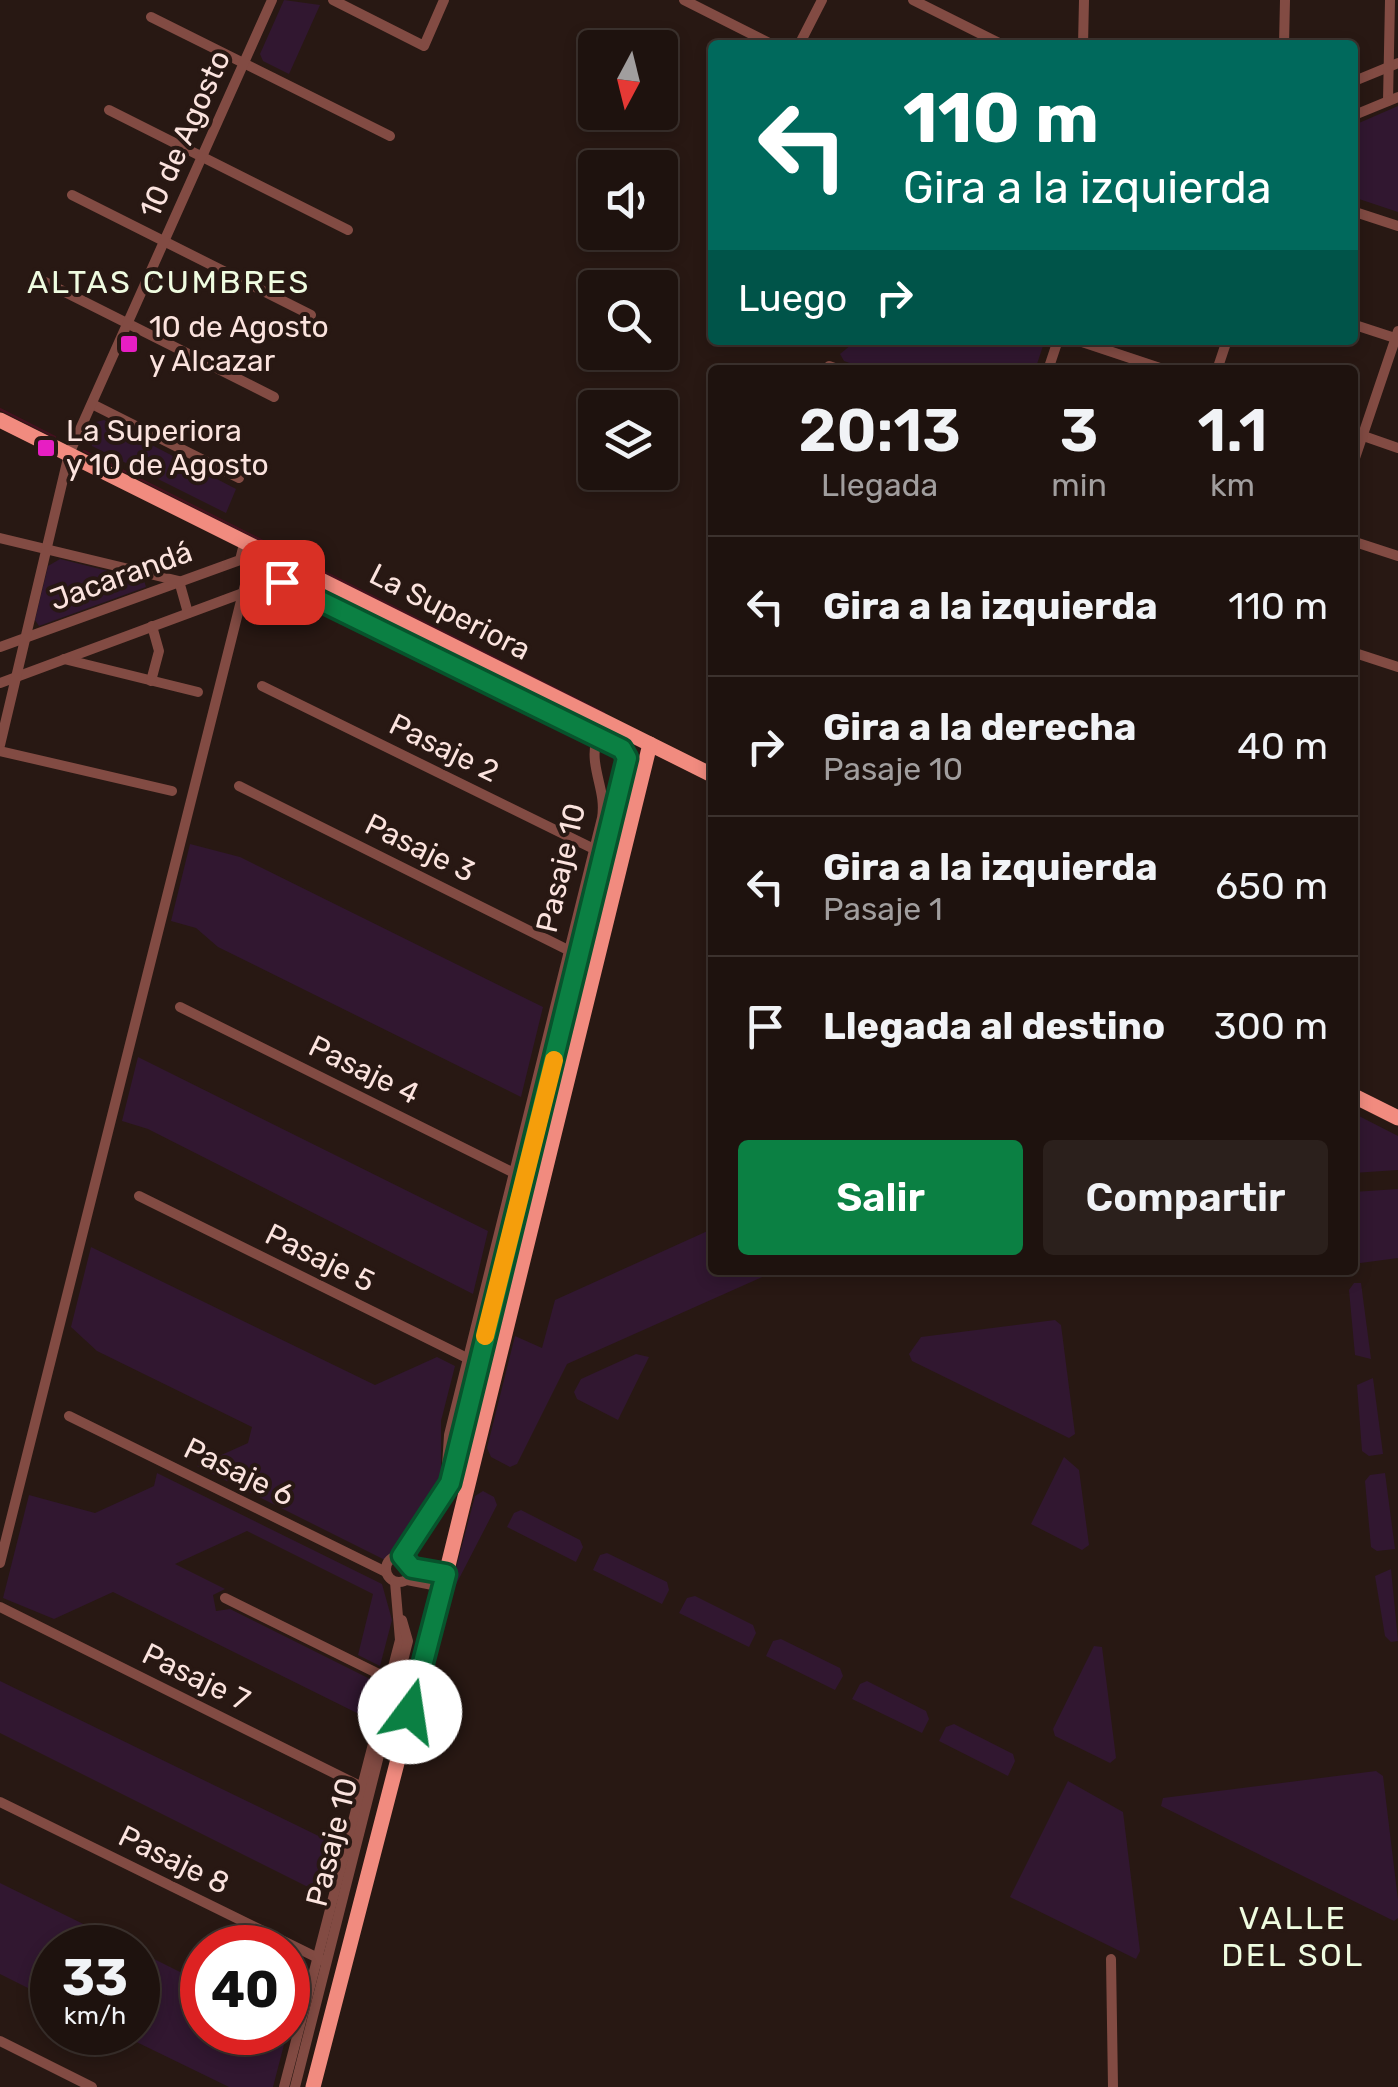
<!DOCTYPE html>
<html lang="es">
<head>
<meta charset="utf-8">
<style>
	:root { --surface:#1e120e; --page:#2b201c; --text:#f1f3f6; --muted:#a19e9e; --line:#3c322e; --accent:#0b8043 }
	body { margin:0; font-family:Rubik,sans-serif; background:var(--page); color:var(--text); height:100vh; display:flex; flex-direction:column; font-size:38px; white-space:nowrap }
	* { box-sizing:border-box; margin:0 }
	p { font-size:32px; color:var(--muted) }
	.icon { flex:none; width:55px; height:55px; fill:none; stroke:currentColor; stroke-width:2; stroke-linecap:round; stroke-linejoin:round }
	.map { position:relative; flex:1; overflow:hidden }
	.details { position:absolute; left:708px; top:365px; width:650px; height:910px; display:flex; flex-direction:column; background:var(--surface); border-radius:10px; box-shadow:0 5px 15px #0003,0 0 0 2px var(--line) }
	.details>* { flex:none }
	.top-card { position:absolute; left:708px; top:40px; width:650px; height:305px; border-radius:10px; box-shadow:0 5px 15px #0003,0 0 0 2px var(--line); background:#00695c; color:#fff; overflow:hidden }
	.needle { width:65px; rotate:187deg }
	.controls { position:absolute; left:578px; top:30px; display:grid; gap:20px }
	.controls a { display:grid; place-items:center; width:100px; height:100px; border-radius:10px; background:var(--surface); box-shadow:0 5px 15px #0003,0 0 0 2px var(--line); font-size:50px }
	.speed { position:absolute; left:30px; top:1925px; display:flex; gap:20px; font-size:50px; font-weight:700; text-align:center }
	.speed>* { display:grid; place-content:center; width:130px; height:130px; border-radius:50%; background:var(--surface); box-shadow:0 5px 15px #0003,0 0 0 2px var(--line); line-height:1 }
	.speed small { font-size:25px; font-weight:400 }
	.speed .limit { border:15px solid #d22; background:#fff; color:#111 }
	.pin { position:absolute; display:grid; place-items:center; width:85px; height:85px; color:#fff; margin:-42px; border-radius:20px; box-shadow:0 5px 15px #0006 }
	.me { position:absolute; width:110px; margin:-55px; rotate:14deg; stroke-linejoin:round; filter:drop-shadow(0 0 8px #0008) }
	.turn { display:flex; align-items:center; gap:35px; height:210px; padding:0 30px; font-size:45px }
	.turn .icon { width:130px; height:130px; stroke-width:2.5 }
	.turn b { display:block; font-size:70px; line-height:85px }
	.then { display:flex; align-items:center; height:95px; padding:0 30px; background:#0003; gap:20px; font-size:38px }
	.eta { display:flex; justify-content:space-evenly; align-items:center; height:170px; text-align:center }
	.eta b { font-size:60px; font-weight:600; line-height:70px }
	.cta { display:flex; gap:20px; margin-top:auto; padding:20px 30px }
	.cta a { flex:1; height:115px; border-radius:10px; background:var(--accent); color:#fff; font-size:40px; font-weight:600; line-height:115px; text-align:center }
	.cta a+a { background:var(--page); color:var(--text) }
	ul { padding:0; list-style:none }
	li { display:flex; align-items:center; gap:30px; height:140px; padding:0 30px; border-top:2px solid var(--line) }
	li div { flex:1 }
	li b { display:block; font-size:38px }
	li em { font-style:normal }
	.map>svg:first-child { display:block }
</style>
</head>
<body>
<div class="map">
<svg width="1398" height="2087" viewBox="0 0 1398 2087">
	<rect width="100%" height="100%" fill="#281813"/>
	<g fill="#311730">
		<polygon points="284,0 320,5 289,74 263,61 260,54"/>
		<polygon points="1398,106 1398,212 1353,197 1352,126"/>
		<polygon points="857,340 1045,340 1035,370 870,370 844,361 840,354"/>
		<polygon points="104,420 236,489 226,513 92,446 89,439 96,422"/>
		<polygon points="60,559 144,580 146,587 39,626 35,620 48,566"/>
		<polygon points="190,844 240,857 543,1007 521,1097 218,947 196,928 171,921"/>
		<polygon points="138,1057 488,1231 473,1294 148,1129 122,1121"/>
		<polygon points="1357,1115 1398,1136 1398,1170 1353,1173 1353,1116"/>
		<polygon points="1398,1189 1398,1258 1353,1264 1353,1192"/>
		<polygon points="712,1229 712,1270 778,1270 567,1364 517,1464 510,1467 491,1457 487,1448 515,1336 542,1348 555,1300"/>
		<polygon points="91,1247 375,1385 437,1357 455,1366 441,1421 441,1493 385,1560 197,1466 248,1443 252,1427 97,1351 71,1327"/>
		<polygon points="1354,1283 1361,1283 1371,1359 1355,1355 1349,1290"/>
		<polygon points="1055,1320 1061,1325 1075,1434 1069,1438 912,1361 909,1354 921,1337"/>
		<polygon points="636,1354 649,1357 618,1420 577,1399 574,1392 581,1379"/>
		<polygon points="1373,1378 1383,1454 1369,1456 1362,1451 1357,1385"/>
		<polygon points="1064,1457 1079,1470 1089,1545 1082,1550 1031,1524"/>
		<polygon points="157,1473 382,1584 392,1620 380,1666 358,1655 373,1594 247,1531 175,1564 225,1589 213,1595 216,1611 230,1609 376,1682 367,1718 113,1592 54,1619 3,1598 29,1495 95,1513 154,1486"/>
		<polygon points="1385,1473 1395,1549 1377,1551 1371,1547 1365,1481 1370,1475"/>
		<polygon points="483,1491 494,1497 497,1505 447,1602 475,1496"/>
		<polygon points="521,1510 580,1540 583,1547 576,1562 507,1527 514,1513"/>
		<polygon points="607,1553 667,1582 669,1590 662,1604 593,1570 600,1555"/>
		<polygon points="1391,1569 1398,1641 1391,1642 1385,1636 1375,1576"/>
		<polygon points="695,1596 753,1625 756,1633 749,1647 679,1613 687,1598"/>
		<polygon points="781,1639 840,1668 843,1676 835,1690 766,1656 773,1641"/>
		<polygon points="1094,1646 1102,1647 1116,1758 1110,1763 1055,1736 1053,1729"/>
		<polygon points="0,1681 335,1844 322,1894 0,1733"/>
		<polygon points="867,1681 926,1711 929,1719 922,1733 852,1699 860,1684"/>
		<polygon points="954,1724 1013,1754 1015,1761 1008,1776 939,1741 946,1727"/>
		<polygon points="1376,1771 1383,1776 1398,1900 1398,1918 1394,1921 1161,1806 1163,1798"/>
		<polygon points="1068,1781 1123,1812 1140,1951 1136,1959 1010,1897"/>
		<polygon points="0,1883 130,1947 52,1948 52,2000 0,1974"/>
		<polygon points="138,1951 202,1983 202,2032 287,2033 273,2087 229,2087 118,2033 138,2032"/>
	</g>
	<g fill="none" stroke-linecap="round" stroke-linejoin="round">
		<g stroke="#43111f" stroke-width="2.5">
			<polyline points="0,409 55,437"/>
			<polyline points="84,451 604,713"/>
		</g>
		<g stroke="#824b43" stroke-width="10">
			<polyline points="333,0 424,46 444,0"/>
			<polyline points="684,0 773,45"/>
			<polyline points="913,0 1003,45"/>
			<polyline points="151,17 390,136"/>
			<polyline points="799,45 822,0"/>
			<polyline points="1083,45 1084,0"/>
			<polyline points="1284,45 1285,0"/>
			<polyline points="1352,82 1398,63"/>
			<polyline points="1388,101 1390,0"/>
			<polyline points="109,110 348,230"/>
			<polyline points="1352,116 1398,97"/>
			<polyline points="72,195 311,315"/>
			<polyline points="1352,211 1398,226"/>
			<polyline points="35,277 274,397"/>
			<polyline points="1352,324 1398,339"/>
			<polyline points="1076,340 1166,370"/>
			<polyline points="829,366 840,370"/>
			<polyline points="1048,370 1058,340"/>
			<polyline points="1217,370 1227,340"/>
			<polyline points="92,404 239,478"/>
			<polyline points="1352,432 1398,448"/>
			<polyline points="1352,467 1398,331"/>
			<polyline points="0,538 179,581 188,613"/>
			<polyline points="1352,541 1398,556"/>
			<path d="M282,582L621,749L627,758L445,1497L449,1435L602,818C607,789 588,767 597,737"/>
			<polyline points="0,647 240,560 245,540"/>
			<polyline points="1352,652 1398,667"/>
			<polyline points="64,659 198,692"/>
			<polyline points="151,681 159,651 152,626"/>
			<polyline points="0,683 243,593"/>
			<polyline points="262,686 598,851"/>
			<polyline points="0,745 69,454 272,0"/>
			<polyline points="0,751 172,791"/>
			<polyline points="239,786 574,953"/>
			<polyline points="180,1007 520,1176"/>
			<polyline points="139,1196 473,1361"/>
			<polyline points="69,1416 386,1572"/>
			<circle cx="399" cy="1569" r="13"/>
			<polyline points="402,1556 414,1532 445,1497"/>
			<polyline points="0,1563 255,545"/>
			<polyline points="413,1569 446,1574"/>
			<polyline points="407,1580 443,1587"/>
			<polyline points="225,1598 395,1682"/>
			<polyline points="0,1607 366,1789"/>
			<polyline points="0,1802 322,1960"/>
			<polyline points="1111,1959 1113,2087"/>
			<polyline points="0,2041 92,2087"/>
			<polyline points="284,2087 400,1640 395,1582"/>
			<polyline points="295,2087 408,1641 402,1620"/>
		</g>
		<g stroke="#f18b7f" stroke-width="15">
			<polyline points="0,420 712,775"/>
			<polyline points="1352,1095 1398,1118"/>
			<polyline points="313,2087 446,1574 650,744"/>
		</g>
	</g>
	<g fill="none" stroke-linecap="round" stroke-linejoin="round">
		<g stroke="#07532c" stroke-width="25">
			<polyline id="route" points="282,582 622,749 627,758 450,1483 402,1556 412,1568 446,1574 410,1712"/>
		</g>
		<use href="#route" stroke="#0b8043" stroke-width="18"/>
		<polyline stroke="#f59e0b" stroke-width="18" points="485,1336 554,1060"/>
	</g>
	<g fill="#e71ec3" stroke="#281813" stroke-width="4">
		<rect x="119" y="334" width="20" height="20" rx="5"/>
		<rect x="36" y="438" width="20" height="20" rx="5"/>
	</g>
	<g text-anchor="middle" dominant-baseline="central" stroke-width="8" stroke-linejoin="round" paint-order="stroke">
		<g font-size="30" fill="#fbe3de" stroke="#281813">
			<text transform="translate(185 134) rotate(-66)">10 de Agosto</text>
			<text transform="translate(121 576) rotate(-20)">Jacarandá</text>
			<text transform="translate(450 612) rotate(27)">La Superiora</text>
			<text transform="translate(444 748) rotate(26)">Pasaje 2</text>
			<text transform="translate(420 848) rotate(26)">Pasaje 3</text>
			<text transform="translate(561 868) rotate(-77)">Pasaje 10</text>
			<text transform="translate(364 1070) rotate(26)">Pasaje 4</text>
			<text transform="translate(320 1258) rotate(26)">Pasaje 5</text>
			<text transform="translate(239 1472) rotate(26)">Pasaje 6</text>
			<text transform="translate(196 1677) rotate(26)">Pasaje 7</text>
			<text transform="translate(332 1842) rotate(-76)">Pasaje 10</text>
			<text transform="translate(174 1860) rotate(26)">Pasaje 8</text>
		</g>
		<g font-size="30" fill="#fbe3de" stroke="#281813" text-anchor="start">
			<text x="149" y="327">10 de Agosto<tspan x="149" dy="34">y Alcazar</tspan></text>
			<text x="66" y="431">La Superiora<tspan x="66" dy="34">y 10 de Agosto</tspan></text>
		</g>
		<g font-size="32" letter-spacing="2.5" fill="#effce0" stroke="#281813">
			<text x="169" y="282">ALTAS CUMBRES</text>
			<text x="1293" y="1918">VALLE<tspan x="1293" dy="37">DEL SOL</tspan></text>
		</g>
	</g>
</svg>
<div class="controls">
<a><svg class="needle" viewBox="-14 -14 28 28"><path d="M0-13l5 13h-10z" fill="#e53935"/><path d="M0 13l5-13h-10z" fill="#a19e9e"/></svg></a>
<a><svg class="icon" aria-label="sound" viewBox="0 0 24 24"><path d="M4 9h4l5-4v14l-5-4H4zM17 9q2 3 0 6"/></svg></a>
<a><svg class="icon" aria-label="search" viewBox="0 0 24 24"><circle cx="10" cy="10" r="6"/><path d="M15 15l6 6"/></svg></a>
<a><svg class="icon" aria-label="layers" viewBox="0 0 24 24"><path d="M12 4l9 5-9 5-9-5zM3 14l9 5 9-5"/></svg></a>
</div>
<div class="speed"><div>33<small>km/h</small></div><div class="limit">40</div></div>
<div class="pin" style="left:282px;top:582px;background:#d93025"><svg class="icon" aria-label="arrive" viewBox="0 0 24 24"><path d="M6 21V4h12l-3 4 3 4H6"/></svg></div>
<svg class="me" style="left:410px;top:1712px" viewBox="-20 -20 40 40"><circle r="19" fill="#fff"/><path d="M0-13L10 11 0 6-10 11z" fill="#0b8043"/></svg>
<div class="top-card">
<div class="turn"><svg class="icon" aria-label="left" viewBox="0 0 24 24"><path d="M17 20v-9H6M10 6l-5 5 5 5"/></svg><div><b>110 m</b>Gira a la izquierda</div></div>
<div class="then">Luego<svg class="icon" aria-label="right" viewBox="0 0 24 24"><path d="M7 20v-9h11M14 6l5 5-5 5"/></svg></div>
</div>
<section class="details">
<div class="eta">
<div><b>20:13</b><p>Llegada</p></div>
<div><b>3</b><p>min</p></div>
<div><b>1.1</b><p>km</p></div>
</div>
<ul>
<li><svg class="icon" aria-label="left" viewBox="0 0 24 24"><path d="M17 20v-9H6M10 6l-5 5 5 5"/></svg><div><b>Gira a la izquierda</b></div><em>110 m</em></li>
<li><svg class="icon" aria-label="right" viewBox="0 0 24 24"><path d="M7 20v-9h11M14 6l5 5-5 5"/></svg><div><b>Gira a la derecha</b><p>Pasaje 10</p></div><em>40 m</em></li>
<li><svg class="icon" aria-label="left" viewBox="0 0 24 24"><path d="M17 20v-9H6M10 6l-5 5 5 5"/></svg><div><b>Gira a la izquierda</b><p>Pasaje 1</p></div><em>650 m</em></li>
<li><svg class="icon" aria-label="arrive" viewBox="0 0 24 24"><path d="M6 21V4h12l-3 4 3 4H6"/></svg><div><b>Llegada al destino</b></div><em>300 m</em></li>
</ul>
<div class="cta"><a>Salir</a><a>Compartir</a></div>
</section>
</div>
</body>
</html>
